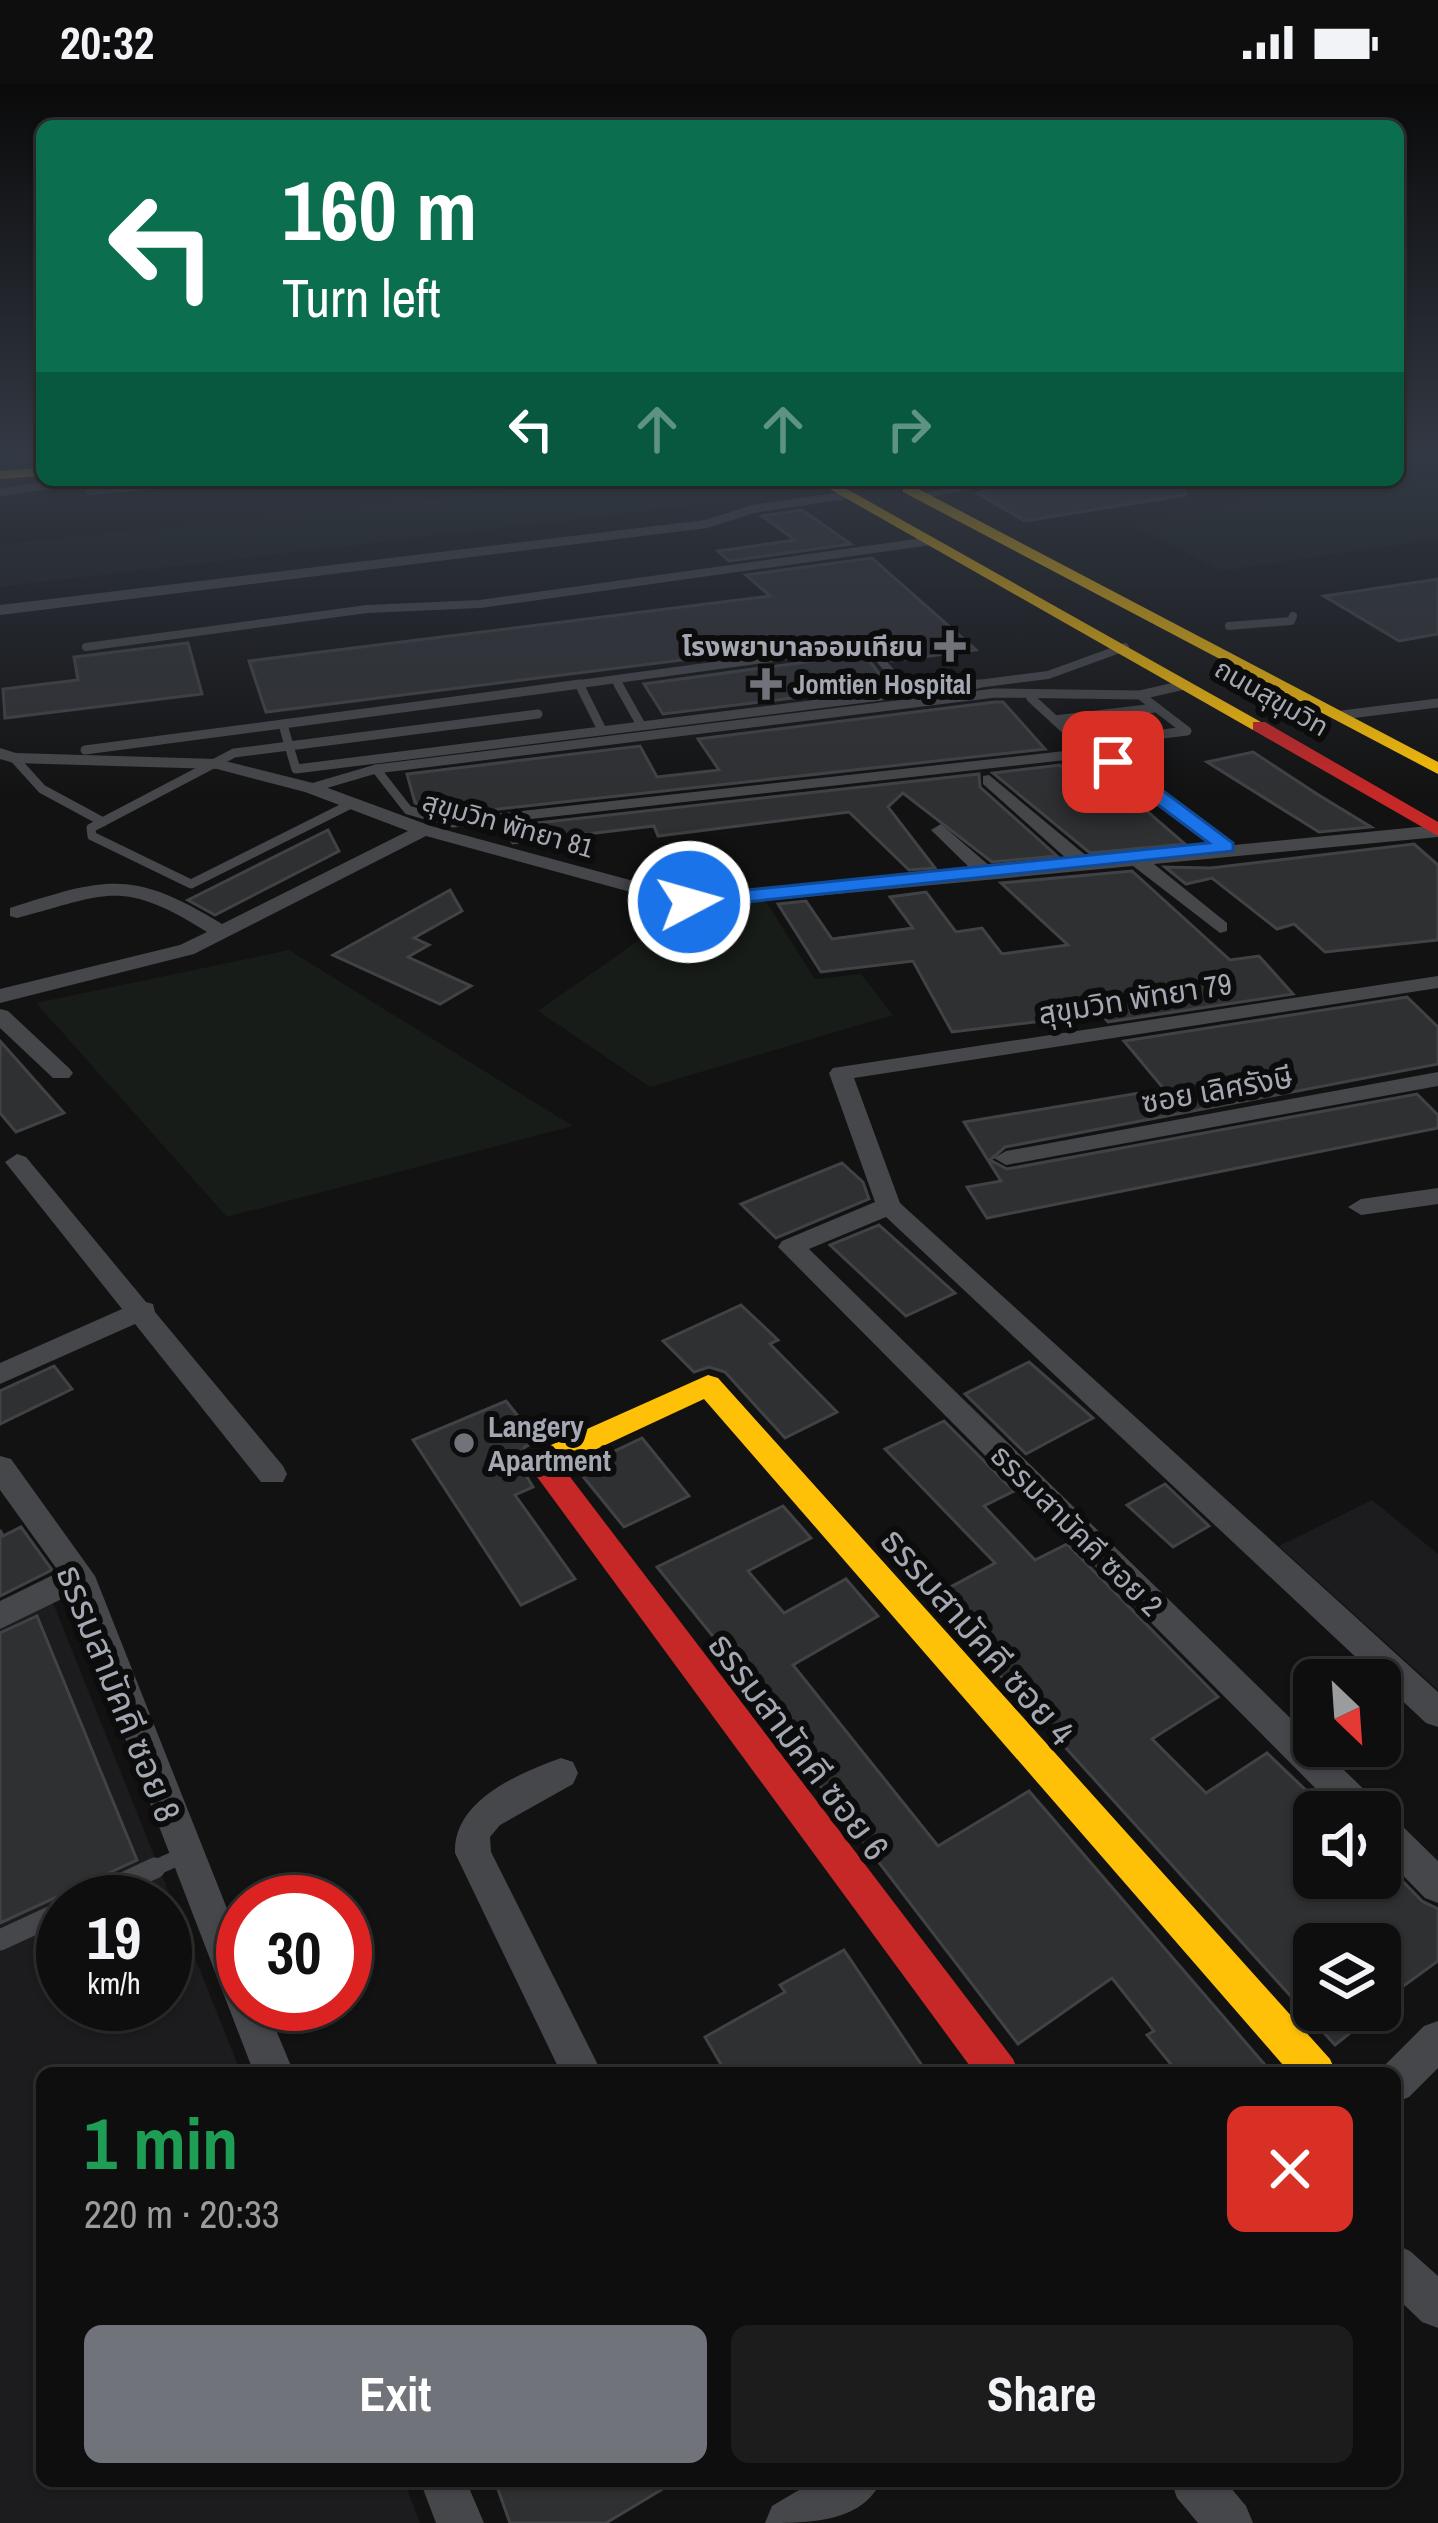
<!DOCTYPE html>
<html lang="en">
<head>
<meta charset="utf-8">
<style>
	:root { --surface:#0e0e0e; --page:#1c1c1c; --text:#f1f3f6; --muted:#9b9c9e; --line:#2e2e2e; --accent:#70747a }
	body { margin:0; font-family:"Archivo Narrow","Noto Sans Thai",sans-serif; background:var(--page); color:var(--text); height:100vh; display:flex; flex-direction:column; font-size:45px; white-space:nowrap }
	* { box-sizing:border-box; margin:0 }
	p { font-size:39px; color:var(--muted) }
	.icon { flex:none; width:66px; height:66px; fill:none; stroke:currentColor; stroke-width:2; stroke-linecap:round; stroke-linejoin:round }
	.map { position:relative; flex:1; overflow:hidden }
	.panel { position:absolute; left:36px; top:1983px; width:1365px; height:420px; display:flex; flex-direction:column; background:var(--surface); border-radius:18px; box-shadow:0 3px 9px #0004,0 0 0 3px var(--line) }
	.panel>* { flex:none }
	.hud { position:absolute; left:36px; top:36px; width:1368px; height:366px; border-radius:18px; box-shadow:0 3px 9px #0004,0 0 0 3px var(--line); background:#0b6e4f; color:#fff; overflow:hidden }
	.needle { width:78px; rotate:155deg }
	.buttons { position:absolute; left:1293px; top:1575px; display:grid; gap:24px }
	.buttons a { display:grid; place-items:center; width:108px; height:108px; border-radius:18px; background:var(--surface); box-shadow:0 3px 9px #0004,0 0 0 3px var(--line); font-size:60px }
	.speed { position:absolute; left:36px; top:1791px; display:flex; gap:24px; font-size:60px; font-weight:700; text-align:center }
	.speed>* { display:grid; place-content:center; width:156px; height:156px; border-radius:50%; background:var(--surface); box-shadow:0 3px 9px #0004,0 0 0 3px var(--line); line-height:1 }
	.speed small { font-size:30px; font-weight:400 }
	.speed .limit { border:18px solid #d22; background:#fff; color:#111 }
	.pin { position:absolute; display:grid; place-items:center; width:102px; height:102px; color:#fff; margin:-51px; border-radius:24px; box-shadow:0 6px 18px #0006 }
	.me { position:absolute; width:132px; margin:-66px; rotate:84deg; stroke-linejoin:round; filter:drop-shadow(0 0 9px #0008) }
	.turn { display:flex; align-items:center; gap:42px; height:252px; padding:0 48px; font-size:54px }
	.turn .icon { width:156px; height:156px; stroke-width:2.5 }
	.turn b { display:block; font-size:84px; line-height:102px }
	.lanes { display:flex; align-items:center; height:114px; padding:0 48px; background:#0003; justify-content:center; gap:60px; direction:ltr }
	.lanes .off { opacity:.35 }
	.round { display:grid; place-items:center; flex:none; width:126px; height:126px; border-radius:18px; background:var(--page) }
	.head { display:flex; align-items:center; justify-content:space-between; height:204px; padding:0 48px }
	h1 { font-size:72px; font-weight:700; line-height:90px; color:#1e9e55 }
	.cta { display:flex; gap:24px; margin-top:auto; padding:24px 48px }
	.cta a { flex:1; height:138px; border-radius:18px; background:var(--accent); color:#fff; font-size:48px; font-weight:700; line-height:138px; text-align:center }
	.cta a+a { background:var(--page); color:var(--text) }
	.status { display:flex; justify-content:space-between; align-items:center; height:84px; padding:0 60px; background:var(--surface); direction:ltr }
	.status svg { height:33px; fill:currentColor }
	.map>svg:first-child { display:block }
</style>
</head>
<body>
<div class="status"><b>20:32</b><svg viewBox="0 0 49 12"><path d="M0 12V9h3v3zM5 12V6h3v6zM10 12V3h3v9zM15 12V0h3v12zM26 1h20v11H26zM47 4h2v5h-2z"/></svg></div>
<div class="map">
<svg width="1438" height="2439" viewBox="0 0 1438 2439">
	<rect width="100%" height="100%" fill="#121212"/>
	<g fill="#1c1c1e" fill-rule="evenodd">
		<polygon points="1372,1416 1438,1470 1438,1606 1279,1462"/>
		<path d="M51,1514L241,1989H42V2397H404L420,2439H0V1542ZM63,1818H165V1920H63Z"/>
	</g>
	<g fill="#171c18">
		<polygon points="1438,373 1438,455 1221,487 1130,439 1255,417 1242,402 1282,396 1398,396 1398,377"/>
		<polygon points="623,396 785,396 804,408 0,503 0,460"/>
		<polygon points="763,813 815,895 861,890 893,931 650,1003 538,927 688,822"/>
		<polygon points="289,866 573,1042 227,1133 36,919"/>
	</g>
	<g fill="#2f3032" stroke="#414245" stroke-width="3">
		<polygon points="1028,396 1183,396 1185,411 1025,437 977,409"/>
		<polygon points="802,426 851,460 729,477 718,467 795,456 762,432"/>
		<polygon points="872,474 976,566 892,577 866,553 266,628 249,577 770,512 746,491"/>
		<polygon points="1438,495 1438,550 1399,557 1324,512"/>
		<polygon points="188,559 202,610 5,634 3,605 78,596 74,573"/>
		<polygon points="864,570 889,602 663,630 644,600"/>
		<polygon points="995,618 1003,618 1045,665 454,730 415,719 407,690 640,662 657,693 719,686 698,655"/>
		<polygon points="1253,668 1317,710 1371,743 1319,748 1207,678"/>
		<polygon points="1060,681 1065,687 1094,681 1185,760 1090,769 993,689"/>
		<polygon points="979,690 980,703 1057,772 992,778 903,709 888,723 935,784 909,786 849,728 658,752 654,742 513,759 501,743"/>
		<polygon points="328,746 339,767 215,831 188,816"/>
		<polygon points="1414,760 1438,781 1438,856 1325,868 1294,840 1277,845 1212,794 1186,800 1165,783 1211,784"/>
		<polygon points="1132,787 1230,876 1259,872 1293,910 1108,938 1101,930 952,948 913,877 821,888 778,820 806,817 832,855 913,844 890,813 926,808 956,848 982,844 1002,870 1068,861 1001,799"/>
		<polygon points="450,806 462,827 414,854 429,861 408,873 471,902 440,920 333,871"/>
		<polygon points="1407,913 1438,943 1438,980 1005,1063 990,1076 1007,1085 1417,1010 1438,1031 1438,1044 987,1134 967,1103 1001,1097 964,1038 1164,1005 1124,957"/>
		<polygon points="0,957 64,1029 16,1048 0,1029"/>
		<polygon points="842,1079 863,1098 869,1115 776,1154 741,1120"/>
		<polygon points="879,1141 955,1209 906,1232 830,1161"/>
		<polygon points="741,1221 778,1256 770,1260 837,1328 785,1354 725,1288 709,1283 694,1288 663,1257"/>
		<polygon points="1029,1278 1093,1334 1026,1370 965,1310"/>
		<polygon points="54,1282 72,1305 0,1340 0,1307"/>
		<polygon points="506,1317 538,1357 525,1363 517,1376 533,1403 515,1411 575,1495 521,1521 413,1356"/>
		<polygon points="944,1337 1014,1407 984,1422 1035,1476 1067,1460 1218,1613 1152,1655 1206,1709 1267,1669 1314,1714 1314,1794 1380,1794 1380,1774 1422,1817 1438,1825 1438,1877 1380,1919 1380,1860 1314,1860 1314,1926 1379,1926 1335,1961 930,1514 995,1479 885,1365"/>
		<polygon points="642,1354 689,1412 624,1443 577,1385"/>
		<polygon points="1165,1400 1209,1442 1173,1463 1127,1421"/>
		<polygon points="783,1422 811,1454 748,1487 784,1529 846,1495 878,1532 793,1581 938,1762 1029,1707 1272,1989 1178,1989 1147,1951 1154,1947 1112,1894 1018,1960 746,1605 753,1602 657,1483"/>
		<polygon points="21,1443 52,1486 0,1512 0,1446 3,1452"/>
		<polygon points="37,1532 137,1776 0,1839 0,1549"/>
		<polygon points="844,1866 927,1989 726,1989 705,1953 785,1908 780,1901"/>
		<polygon points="495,2397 676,2397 606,2439 510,2439"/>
	</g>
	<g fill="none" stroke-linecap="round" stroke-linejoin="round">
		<g stroke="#46474a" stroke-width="8">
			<polyline points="86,397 90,407 214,396"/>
			<polyline points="0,408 86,396"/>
			<polyline points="1229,542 1291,537 1293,532"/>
			<polyline points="86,563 367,525 480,520 931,457"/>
			<polyline points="617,598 620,603"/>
			<polyline points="558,603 867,561 904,603"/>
			<polyline points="954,603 1048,591 1125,563"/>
			<polyline points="1176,603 1184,601"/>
		</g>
		<g stroke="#46474a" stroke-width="9">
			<polyline points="618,600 641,641"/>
			<polyline points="901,600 909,609"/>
			<polyline points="580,602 602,646"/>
			<polyline points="1031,614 1081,660 1187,647 1140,611 1184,601"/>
			<polyline points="538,630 289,662 283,640 580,600"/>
			<polyline points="1342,631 1438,619"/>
			<polyline points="1055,636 1155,624"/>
			<polyline points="85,666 283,640"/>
			<polyline points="14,674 42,705 103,738"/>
			<polyline points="376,685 408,726 453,739 1070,671 1081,660"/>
			<polyline points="311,704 376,685 995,609 1140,611"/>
			<polyline points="353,719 191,800 92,752 91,744 234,669 289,662 296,685 978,600"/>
		</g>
		<polyline stroke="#46474a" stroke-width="16" points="148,1787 184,1771"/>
		<g stroke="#46474a" stroke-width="21">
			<polyline points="82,1818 155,1784"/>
			<polyline points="0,1856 63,1827"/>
		</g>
		<g fill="#46474a" fill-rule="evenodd">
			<polygon points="991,396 1024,396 920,415 913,411"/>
			<polygon points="847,407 852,414 754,429 707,444 0,531 0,521 705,436 752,421"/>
			<path d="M0,664L16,669L217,675L317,700L431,742L689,812L971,785L931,746L941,740L991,783L1068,776L983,700V692L989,691L1089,774L1213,762L1107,682L1104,678L1113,673L1234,761L1438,741V753L1154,780L1227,839V847L1220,849L1133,782L689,824L426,752L194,870L0,919V905L180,861L207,848C121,794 108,810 17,834L10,832V824C106,793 133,785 222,840L408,747L305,708L217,685L14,679L0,675Z"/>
			<polygon points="1438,892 1438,904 854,994 900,1119 1438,1608 1438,1643 1426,1639 886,1133 809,1165 1314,1657 1314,1662 1319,1662 1376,1717 1381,1728 1393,1733 1438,1777 1438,1819 1425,1814 1380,1768 1380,1728 1339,1728 778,1163 782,1157 875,1118 829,989 833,984"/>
			<polygon points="0,925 8,927 69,984 73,989 69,994 53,994 0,944"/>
			<polygon points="1438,988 1438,1002 1006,1081 994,1074 1006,1067"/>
			<polygon points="17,1070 26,1073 146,1218 153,1220 155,1228 283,1382 287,1390 283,1398 261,1398 135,1240 0,1300 0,1279 122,1225 5,1078"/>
			<polygon points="1438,1104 1438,1120 1361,1131 1348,1123 1361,1115"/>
			<polygon points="0,1372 11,1375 95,1492 243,1865 243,1920 265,1920 294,1989 254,1989 70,1511 0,1545 0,1517 59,1488 0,1406"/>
			<path d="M561,1674L573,1678L578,1689L573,1700L500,1741L490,1753L491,1768L602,1989H561L455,1769C453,1717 517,1690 561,1674Z"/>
			<polygon points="1438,1937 1438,1984 1409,2013 1395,2019 1395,1989 1379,1989 1381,1985 1424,1942"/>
			<polygon points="1395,2160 1410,2167 1438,2192 1438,2244 1422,2238 1395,2212"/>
			<polygon points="420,2397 466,2397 484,2439 436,2439"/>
			<path d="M814,2397H881C862,2439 808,2439 765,2439L772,2422Z"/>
			<polygon points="1171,2397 1225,2397 1246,2422 1253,2439 1198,2439 1177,2414"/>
		</g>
		<g fill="#ffc107" fill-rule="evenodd">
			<polygon points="42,384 42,392 0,395 0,387"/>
			<polygon points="814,396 831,396 1268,642 1253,646"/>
			<polygon points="903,402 913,402 1438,678 1438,690 903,408"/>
			<polygon points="708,1291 718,1294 1330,1975 1336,1989 1290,1989 704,1315 560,1382 540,1382 535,1374 540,1366"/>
		</g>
		<g fill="#c62828" fill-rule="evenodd">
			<polygon points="1253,638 1265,638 1438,738 1438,752 1253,646"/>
			<polygon points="550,1363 560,1366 565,1374 561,1381 1013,1975 1019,1989 975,1989 532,1386 527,1378 532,1370"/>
		</g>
	</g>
	<linearGradient id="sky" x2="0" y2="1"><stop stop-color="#0a0a0a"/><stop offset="0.52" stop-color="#333944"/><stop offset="1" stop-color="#333944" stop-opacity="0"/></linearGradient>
	<rect width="1438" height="715" fill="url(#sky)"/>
	<polygon fill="#1a73e8" stroke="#114b97" stroke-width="3" points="1106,674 1119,674 1233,759 1233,767 689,824 679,818 689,812 1209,759 1106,682"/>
	<g fill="#70747a" stroke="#0c0c0d" stroke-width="4.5">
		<path d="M944 544h12v12h12v12h-12v12h-12v-12h-12v-12h12z"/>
		<path d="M760 582h12v12h12v12h-12v12h-12v-12h-12v-12h12z"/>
		<circle cx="464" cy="1359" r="12"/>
	</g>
	<g text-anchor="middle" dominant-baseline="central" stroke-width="12" stroke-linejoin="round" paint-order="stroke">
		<g font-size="27" font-weight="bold" fill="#a3a8b2" stroke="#0c0c0d" text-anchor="end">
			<text x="923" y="562">โรงพยาบาลจอมเทียน</text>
			<text x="793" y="600" text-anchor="start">Jomtien Hospital</text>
		</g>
		<g font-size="27" fill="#a3a8b2" stroke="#0c0c0d">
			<text transform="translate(1272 613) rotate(30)">ถนนสุขุมวิท</text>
			<text transform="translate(508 740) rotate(16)">สุขุมวิท พัทยา 81</text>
		</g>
		<g font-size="30" fill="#a3a8b2" stroke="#0c0c0d">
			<text transform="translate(1135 914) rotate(-9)">สุขุมวิท พัทยา 79</text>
			<text transform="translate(1217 1005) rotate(-10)">ซอย เลิศรังษี</text>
			<text transform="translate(1077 1446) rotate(45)">ธรรมสามัคคี ซอย 2</text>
		</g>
		<g font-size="30" font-weight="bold" fill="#a3a8b2" stroke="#0c0c0d" text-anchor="start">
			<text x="488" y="1342">Langery<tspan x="488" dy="34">Apartment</tspan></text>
		</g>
		<g font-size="36" fill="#a3a8b2" stroke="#0c0c0d">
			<text transform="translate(978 1552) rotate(49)">ธรรมสามัคคี ซอย 4</text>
			<text transform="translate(119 1609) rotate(68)">ธรรมสามัคคี ซอย 8</text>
			<text transform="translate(799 1662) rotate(53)">ธรรมสามัคคี ซอย 6</text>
		</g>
	</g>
</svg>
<div class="buttons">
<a><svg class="needle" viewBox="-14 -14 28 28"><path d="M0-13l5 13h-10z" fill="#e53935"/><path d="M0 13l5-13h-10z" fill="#9b9c9e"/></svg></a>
<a><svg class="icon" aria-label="sound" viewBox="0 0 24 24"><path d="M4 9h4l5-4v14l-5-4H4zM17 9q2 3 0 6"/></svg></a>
<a><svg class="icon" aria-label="layers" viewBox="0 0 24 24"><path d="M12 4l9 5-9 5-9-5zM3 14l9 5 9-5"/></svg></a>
</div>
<div class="speed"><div>19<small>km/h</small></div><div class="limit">30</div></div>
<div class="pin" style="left:1113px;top:678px;background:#d93025"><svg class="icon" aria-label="arrive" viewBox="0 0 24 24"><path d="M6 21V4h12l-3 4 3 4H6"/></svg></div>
<svg class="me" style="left:689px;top:818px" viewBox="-20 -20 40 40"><circle r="17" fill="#1a73e8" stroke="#fff" stroke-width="3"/><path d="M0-11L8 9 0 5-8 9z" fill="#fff"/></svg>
<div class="hud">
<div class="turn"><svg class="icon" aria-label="left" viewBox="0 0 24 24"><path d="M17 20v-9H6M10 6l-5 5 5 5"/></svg><div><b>160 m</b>Turn left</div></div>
<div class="lanes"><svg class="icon" aria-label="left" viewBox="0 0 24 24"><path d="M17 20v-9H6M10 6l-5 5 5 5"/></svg><svg class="icon off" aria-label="ahead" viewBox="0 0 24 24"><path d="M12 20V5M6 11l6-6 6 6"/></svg><svg class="icon off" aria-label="ahead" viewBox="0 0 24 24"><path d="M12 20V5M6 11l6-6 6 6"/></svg><svg class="icon off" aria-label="right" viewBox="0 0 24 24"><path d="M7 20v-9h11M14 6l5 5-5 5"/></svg></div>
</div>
<section class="panel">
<div class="head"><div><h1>1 min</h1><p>220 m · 20:33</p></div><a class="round" style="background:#d93025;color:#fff"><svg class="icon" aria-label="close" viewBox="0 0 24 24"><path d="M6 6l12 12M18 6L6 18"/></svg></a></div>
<div class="cta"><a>Exit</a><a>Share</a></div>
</section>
</div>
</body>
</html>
